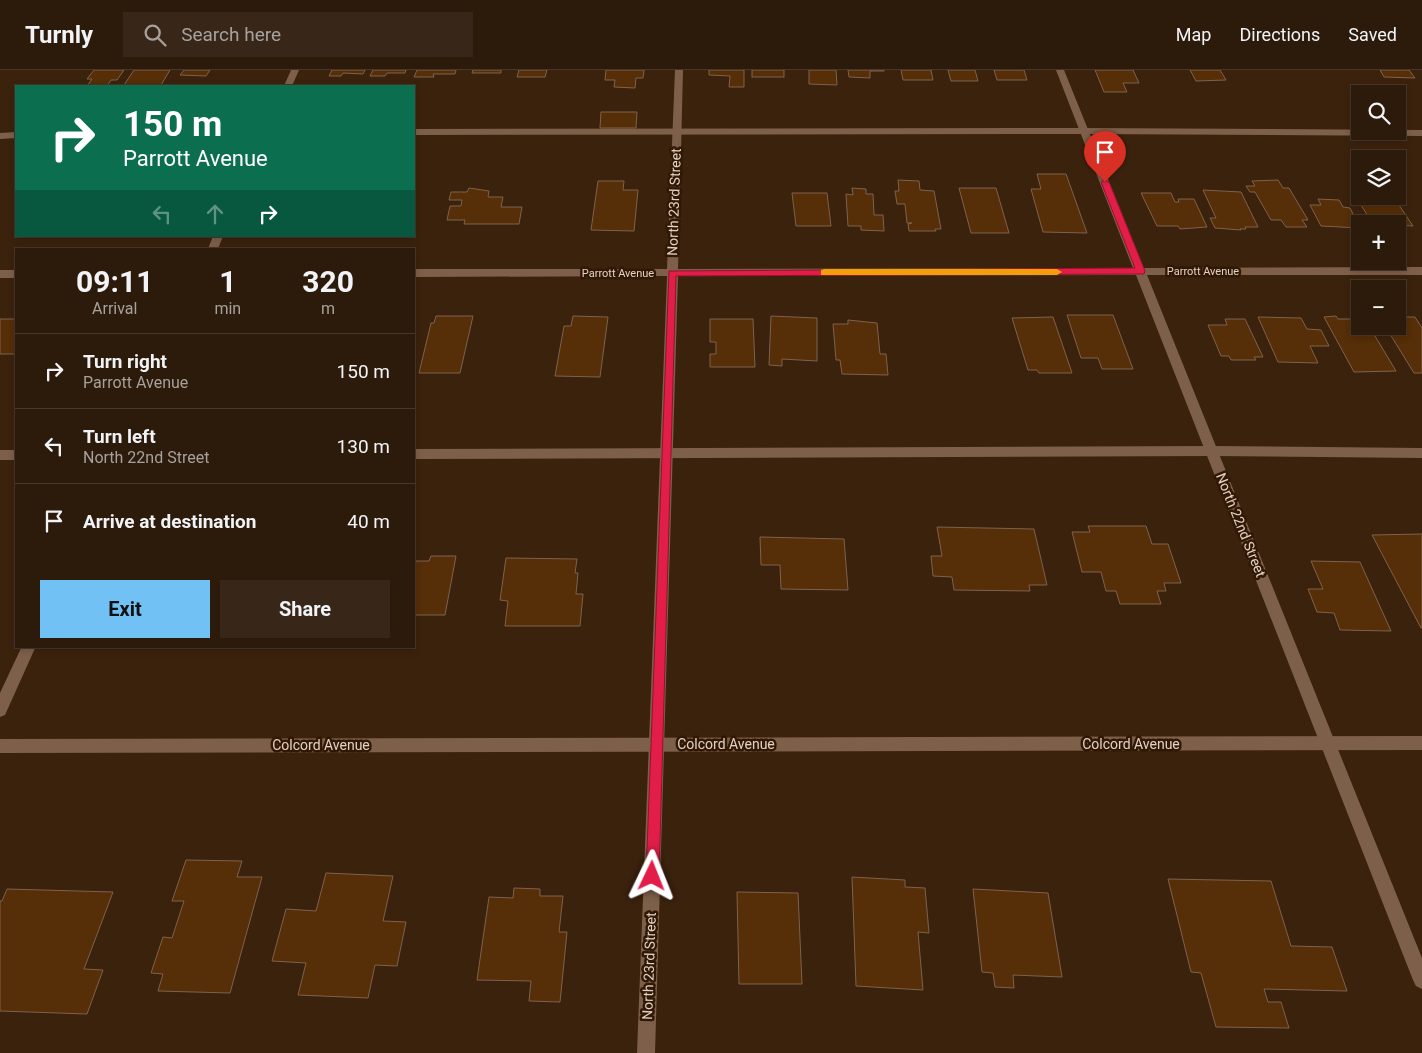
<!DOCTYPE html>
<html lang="en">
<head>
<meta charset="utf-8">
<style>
	:root { --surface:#2c1a0a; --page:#382718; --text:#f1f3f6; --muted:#a6a19c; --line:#48382b; --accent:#71c1f5 }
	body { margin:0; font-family:Roboto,sans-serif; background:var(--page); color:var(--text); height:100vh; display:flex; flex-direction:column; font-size:19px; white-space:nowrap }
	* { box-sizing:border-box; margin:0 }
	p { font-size:16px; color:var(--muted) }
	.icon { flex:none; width:28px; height:28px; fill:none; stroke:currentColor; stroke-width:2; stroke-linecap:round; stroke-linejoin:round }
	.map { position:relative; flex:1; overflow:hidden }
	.sheet { position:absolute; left:15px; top:178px; width:400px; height:400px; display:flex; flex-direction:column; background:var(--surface); border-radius:0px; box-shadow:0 2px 8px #0003,0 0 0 1px var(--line) }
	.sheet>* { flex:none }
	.hud { position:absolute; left:15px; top:15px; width:400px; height:152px; border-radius:0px; box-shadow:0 2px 8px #0003,0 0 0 1px var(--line); background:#0b6e4f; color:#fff; overflow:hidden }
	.controls { position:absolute; left:1351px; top:15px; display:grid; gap:10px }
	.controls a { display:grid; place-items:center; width:55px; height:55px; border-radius:0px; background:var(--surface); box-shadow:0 2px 8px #0003,0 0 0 1px var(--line); font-size:25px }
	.pin { position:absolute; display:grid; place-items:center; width:42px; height:42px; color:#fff; margin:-51px -21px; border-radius:50% 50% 50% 0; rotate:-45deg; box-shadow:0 0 5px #0007 }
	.pin .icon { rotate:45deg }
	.me { position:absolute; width:55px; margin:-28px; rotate:2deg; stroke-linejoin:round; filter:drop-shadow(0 0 4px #0008) }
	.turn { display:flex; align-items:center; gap:18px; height:105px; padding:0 25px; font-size:22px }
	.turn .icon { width:65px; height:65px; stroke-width:2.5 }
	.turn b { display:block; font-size:35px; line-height:42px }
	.lanes { display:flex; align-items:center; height:48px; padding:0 25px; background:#0003; justify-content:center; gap:25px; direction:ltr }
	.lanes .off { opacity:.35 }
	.eta { display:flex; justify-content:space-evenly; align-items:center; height:85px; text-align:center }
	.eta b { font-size:30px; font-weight:700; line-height:35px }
	.cta { display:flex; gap:10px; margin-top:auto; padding:10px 25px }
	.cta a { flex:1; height:58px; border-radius:0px; background:var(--accent); color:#111; font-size:20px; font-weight:700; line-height:58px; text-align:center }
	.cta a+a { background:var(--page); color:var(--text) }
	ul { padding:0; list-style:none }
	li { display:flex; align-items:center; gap:15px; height:75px; padding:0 25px; border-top:1px solid var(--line) }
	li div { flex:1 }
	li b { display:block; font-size:19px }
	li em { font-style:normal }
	header { display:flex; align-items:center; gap:30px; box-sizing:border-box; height:70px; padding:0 25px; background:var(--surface); border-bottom:1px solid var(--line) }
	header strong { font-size:24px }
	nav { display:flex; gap:28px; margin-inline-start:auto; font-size:18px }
	.search { width:350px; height:45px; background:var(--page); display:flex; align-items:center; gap:12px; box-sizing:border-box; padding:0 18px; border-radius:0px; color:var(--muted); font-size:19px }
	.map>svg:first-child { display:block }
</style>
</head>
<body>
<header>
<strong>Turnly</strong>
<div class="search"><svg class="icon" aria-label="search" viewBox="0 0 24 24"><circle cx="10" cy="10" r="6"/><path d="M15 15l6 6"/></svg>Search here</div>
<nav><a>Map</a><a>Directions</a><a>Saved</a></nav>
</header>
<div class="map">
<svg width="1422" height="983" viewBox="0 0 1422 983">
	<rect width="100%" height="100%" fill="#3b220d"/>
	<g fill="#562e08" stroke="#7f624c">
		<polygon points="94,0 124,0 117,10 111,10 107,16 87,16 92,9 87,9"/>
		<polygon points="134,0 170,0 161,15 124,15"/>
		<polygon points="184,0 210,0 206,6 180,5"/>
		<polygon points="332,0 365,0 363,4 343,3 341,6 329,6"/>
		<polygon points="373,0 406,0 405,3 387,3 385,6 370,6"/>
		<polygon points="417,0 456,0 455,4 433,4 434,7 414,7"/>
		<polygon points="473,0 501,0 501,3 472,3"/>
		<polygon points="519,0 547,0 545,7 517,7"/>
		<polygon points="606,0 644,0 643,8 636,8 635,18 614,17 615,10 605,10"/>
		<polygon points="709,0 744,0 744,17 729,17 730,6 709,5"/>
		<rect x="752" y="0" width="32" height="7"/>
		<polygon points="809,0 836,0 837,15 809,14"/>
		<polygon points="848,0 884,0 884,1 870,1 870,8 849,7"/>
		<polygon points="901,0 931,0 933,10 903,10"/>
		<polygon points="948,0 975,0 978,11 951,11"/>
		<polygon points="994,0 1024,0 1027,10 997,10"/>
		<polygon points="1095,0 1133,0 1139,13 1123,13 1127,22 1104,22"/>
		<polygon points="1190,0 1220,0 1226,10 1196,11"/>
		<polygon points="1380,0 1409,0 1415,8 1384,7"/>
		<polygon points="601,42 637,42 636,58 600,58"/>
		<polygon points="1037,104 1066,104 1087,163 1043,162 1031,119 1041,119"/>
		<polygon points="898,110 919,111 920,120 934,121 941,159 935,159 936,161 909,161 908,154 912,153 907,153 905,134 897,134 895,121 899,121"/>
		<polygon points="1278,110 1283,118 1289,118 1308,150 1302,150 1307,157 1286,157 1281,150 1271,150 1255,122 1250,122 1246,116 1255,116 1252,111"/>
		<polygon points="598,111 624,111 623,120 638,120 634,161 591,160"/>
		<polygon points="469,118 489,121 488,127 503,127 501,137 522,137 519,154 464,154 465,150 447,150 450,136 461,136 462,130 449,130 451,122 467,122"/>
		<polygon points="852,118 866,119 866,124 873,124 874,145 883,145 884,161 861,160 861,156 848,156 846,124 853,125"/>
		<polygon points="959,118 996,118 1009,163 971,163"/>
		<polygon points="1203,120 1241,122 1258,157 1245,157 1246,159 1240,159 1241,160 1215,158 1210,148 1216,148"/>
		<polygon points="1352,121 1360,121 1360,126 1393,126 1413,156 1373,154"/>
		<polygon points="792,123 827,123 831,156 796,156"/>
		<polygon points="1141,123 1171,123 1175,132 1179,132 1178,129 1194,129 1207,157 1180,159 1178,156 1157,156"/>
		<polygon points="1318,129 1339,130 1343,137 1350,138 1360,158 1321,156 1310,135 1321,135"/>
		<polygon points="1067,245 1113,245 1133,299 1102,299 1098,288 1081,288"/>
		<polygon points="436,246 473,246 460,303 419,303 431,253 434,253"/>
		<polygon points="573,246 608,247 600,307 555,306 564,256 571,256"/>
		<polygon points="771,246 817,248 817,291 782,289 782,296 769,295"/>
		<polygon points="1336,246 1338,249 1360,249 1360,256 1369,256 1396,301 1354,302 1324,247"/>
		<polygon points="1053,247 1072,303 1039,303 1037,300 1028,300 1012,248"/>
		<polygon points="1258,247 1301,248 1307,259 1321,260 1329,276 1310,276 1318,293 1278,292"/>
		<polygon points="1398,247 1415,247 1422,258 1422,303 1414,303 1385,256 1398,256"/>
		<rect x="0" y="249" width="16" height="35"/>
		<polygon points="710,249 753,249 755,297 710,297 710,284 716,284 716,272 710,272"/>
		<polygon points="1225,249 1245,249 1263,287 1254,287 1256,290 1231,290 1229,286 1221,286 1208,255 1227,255"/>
		<polygon points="848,250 877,253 880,284 886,284 888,305 842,304 840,290 836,290 833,254 848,254"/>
		<polygon points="1088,456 1146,456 1152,474 1168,474 1181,513 1164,513 1166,521 1157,521 1161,534 1120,534 1116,521 1106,521 1101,502 1082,502 1072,462 1090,462"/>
		<polygon points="937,457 1034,459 1047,515 1029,515 1030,521 954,520 952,507 933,506 931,486 942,486"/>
		<polygon points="1422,464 1422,558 1421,558 1372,465"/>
		<polygon points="760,467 844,469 848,520 781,519 780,495 761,495"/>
		<polygon points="431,486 456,486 445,545 414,545 414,500 416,491 429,491"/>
		<polygon points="506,488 577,489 575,503 578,503 576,524 583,524 580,556 505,556 508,531 500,530"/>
		<polygon points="1311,491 1360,492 1391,561 1340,560 1334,543 1317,542 1308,519 1323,519"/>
		<polygon points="186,790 242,791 237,807 262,807 230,923 158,921 163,904 151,903 163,867 172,868 184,831 172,831"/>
		<polygon points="326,803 393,806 383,851 406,852 397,896 375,895 368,928 298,925 306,893 272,891 286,839 316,841"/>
		<polygon points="852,807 905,810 905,817 925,818 929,863 918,862 923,920 856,916"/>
		<polygon points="1168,809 1271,811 1291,876 1332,877 1347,921 1264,919 1268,932 1281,932 1289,958 1216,957 1201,903 1191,902"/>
		<polygon points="514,818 540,819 540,826 563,826 559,862 567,862 560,932 529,931 531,911 477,910 489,827 513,828"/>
		<polygon points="7,819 113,822 84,899 103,900 87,944 0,941 0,831 2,831"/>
		<polygon points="973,819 1048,823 1062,907 1013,905 1014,918 995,917 993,903 982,902"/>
		<polygon points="737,822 798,823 802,914 739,914"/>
	</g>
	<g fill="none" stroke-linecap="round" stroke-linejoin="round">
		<g fill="#7e604a" fill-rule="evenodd">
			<polygon points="1084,58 1422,60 1422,66 1084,64 414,65 414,59"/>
			<polygon points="16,62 16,68 0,69 0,63"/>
			<polygon points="1212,376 1422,378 1422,388 1212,386 414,389 414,379"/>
			<rect x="0" y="380" width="16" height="10"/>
		</g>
		<g fill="#7e604a" fill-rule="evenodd">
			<polygon points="291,0 299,0 292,16 284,16"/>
			<polygon points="675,0 683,0 678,199 1133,198 1056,0 1064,0 1144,198 1422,197 1422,205 1147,205 1422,888 1422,919 1416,916 1413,910 1136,205 678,206 655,983 637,983 667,206 414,207 414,199 667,199"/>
			<polygon points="213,166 223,166 218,179 208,179"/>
			<rect x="0" y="200" width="16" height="8"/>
			<polygon points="22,576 36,576 5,645 0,647 0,623"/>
		</g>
		<polygon fill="#7e604a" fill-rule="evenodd" points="1422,666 1422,680 0,683 0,669"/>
	</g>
	<polygon fill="#e11d48" stroke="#92132f" points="1105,110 1109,112 1145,201 1144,204 676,206 659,806 657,810 652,812 648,810 646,806 669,201 1135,198 1101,112"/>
	<polygon fill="#f59e0b" points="824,199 1057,199 1062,202 1057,205 821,205 821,200"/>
	<g text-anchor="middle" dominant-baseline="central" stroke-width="5" stroke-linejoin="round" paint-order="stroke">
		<g font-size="11" fill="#e2d1c4" stroke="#301804">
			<text x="1203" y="201">Parrott Avenue</text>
			<text x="618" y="203">Parrott Avenue</text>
		</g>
		<g font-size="14" fill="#e2d1c4" stroke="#301804">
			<text transform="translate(674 132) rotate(-88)">North 23rd Street</text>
			<text transform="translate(1241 455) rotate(68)">North 22nd Street</text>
			<text x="726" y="674">Colcord Avenue</text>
			<text x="1131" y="674">Colcord Avenue</text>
			<text x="321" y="675">Colcord Avenue</text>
			<text transform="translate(649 896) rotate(-88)">North 23rd Street</text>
		</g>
	</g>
</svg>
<div class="controls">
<a><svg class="icon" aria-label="search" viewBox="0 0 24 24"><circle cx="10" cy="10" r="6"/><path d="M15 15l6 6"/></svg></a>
<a><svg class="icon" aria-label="layers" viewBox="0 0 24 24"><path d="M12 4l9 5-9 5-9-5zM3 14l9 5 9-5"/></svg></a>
<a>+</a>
<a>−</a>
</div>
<div class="pin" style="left:1105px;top:112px;background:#d93025"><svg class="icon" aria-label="arrive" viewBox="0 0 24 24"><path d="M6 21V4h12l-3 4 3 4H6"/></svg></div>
<svg class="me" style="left:652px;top:806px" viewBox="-20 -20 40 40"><path d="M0-17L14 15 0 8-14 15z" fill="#e11d48" stroke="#fff" stroke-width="4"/></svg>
<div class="hud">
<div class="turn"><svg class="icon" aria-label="right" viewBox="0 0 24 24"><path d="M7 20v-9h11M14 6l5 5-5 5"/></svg><div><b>150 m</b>Parrott Avenue</div></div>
<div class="lanes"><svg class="icon off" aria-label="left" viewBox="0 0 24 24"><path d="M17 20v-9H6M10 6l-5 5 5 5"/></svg><svg class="icon off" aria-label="ahead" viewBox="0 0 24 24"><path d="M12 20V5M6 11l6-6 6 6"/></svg><svg class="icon" aria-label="right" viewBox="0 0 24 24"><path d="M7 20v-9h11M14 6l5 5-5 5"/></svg></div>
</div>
<section class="sheet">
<div class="eta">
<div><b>09:11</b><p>Arrival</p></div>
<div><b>1</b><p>min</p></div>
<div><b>320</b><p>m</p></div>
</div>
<ul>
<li><svg class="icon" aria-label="right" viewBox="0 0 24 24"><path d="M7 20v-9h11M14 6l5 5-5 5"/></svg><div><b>Turn right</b><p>Parrott Avenue</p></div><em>150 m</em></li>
<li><svg class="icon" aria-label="left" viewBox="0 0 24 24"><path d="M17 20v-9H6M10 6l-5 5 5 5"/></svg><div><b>Turn left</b><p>North 22nd Street</p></div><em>130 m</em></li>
<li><svg class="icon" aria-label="arrive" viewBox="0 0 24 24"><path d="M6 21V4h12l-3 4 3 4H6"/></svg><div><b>Arrive at destination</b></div><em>40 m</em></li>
</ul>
<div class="cta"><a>Exit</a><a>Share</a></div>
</section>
</div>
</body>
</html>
